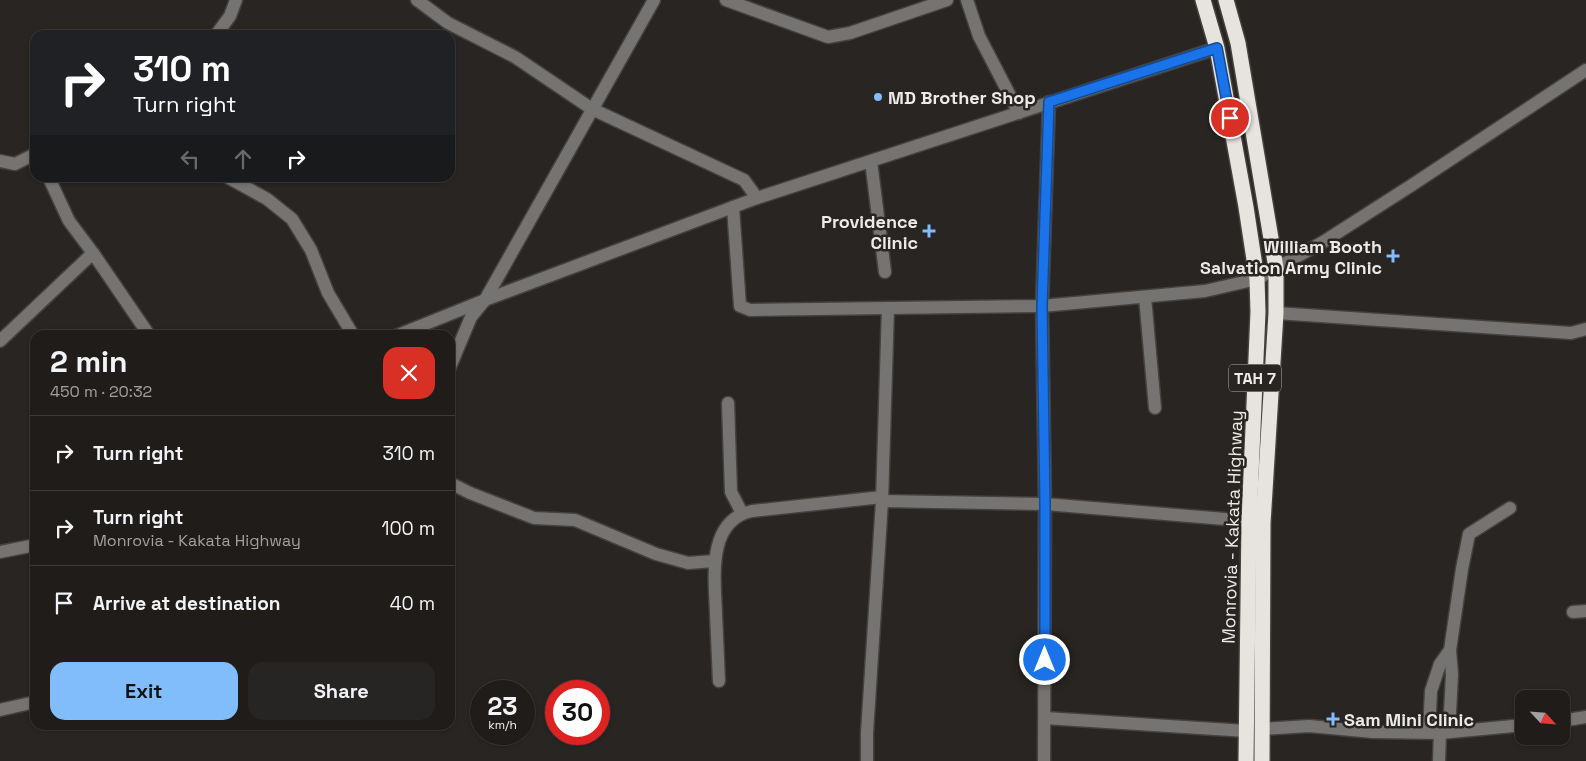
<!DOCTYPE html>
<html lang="en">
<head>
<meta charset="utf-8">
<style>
	:root { --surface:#1f1c1a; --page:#272523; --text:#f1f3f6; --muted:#a1a1a2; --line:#3c3a39; --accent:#80bdfa }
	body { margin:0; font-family:"Space Grotesk",sans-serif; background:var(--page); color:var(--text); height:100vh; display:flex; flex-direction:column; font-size:19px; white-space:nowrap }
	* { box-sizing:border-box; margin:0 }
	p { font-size:16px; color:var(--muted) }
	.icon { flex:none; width:28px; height:28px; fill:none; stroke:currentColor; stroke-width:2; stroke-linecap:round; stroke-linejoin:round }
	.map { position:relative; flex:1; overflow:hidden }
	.side { position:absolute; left:30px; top:330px; width:425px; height:400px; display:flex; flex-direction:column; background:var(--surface); border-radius:15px; box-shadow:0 1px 4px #0004,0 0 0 1px var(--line) }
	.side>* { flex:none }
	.top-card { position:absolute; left:30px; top:30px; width:425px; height:152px; border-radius:15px; box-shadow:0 1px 4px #0004,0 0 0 1px var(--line); background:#202124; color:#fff; overflow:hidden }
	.needle { width:32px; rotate:116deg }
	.fabs { position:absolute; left:1515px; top:690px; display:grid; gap:10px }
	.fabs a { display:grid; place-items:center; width:55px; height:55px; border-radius:10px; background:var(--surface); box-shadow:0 1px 4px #0004,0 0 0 1px var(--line); font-size:25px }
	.speed { position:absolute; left:470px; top:680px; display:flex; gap:10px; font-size:25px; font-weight:700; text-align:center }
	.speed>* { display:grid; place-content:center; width:65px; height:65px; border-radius:50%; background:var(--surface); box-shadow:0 1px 4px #0004,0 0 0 1px var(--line); line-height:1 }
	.speed small { font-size:12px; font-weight:400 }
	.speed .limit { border:8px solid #d22; background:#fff; color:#111 }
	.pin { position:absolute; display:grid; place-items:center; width:42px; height:42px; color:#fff; margin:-21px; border:2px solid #fff; border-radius:50%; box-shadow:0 1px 5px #0007 }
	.me { position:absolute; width:55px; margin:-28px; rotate:0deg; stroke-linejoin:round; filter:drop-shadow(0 0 4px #0008) }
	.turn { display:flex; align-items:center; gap:18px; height:105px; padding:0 20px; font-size:22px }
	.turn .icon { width:65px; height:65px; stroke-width:2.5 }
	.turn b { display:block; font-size:35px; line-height:42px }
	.lanes { display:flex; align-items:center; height:48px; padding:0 20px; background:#0003; justify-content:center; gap:25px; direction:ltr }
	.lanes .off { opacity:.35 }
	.round { display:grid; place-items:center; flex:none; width:52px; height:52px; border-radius:15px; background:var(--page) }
	.overview { display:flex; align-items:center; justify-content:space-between; height:85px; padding:0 20px }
	h1 { font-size:30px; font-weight:700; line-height:38px }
	.button { display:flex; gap:10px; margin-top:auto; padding:10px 20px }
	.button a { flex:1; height:58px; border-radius:15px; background:var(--accent); color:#111; font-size:20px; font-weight:700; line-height:58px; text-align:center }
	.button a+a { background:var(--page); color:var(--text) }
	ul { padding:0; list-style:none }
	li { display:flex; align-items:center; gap:15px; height:75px; padding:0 20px; border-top:1px solid var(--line) }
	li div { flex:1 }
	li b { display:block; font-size:19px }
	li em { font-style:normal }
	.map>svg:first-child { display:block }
</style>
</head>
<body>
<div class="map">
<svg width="1586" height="761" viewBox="0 0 1586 761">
	<rect width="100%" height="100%" fill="#292522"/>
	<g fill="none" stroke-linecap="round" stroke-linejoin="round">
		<g stroke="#44413e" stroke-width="15">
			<g id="minor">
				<polyline points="417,0 448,23 515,57 592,109 744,180 757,198"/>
				<polyline points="726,0 828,37 850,33 947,0"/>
				<polyline points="967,0 979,36 1019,113"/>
				<polyline points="216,35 230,16 236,0"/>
				<polyline points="0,161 15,164 35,154"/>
				<polyline points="871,161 885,272"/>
				<polyline points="49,178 69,221 93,253 149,335"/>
				<polyline points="229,178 267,199 292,219 311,250 328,293 353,335"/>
				<polyline points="733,207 740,306 750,310 888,308"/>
				<polyline points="1145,297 1155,408"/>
				<polyline points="1276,313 1571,333 1586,329"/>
				<polyline points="398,335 485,300 757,198 1217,48"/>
				<polyline points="0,341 93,253"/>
				<polyline points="450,367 471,317 485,300 654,0"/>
				<polyline points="728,403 731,492 742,513"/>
				<polyline points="450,483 470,493 534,518 575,520 656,554 688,563 714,561"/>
				<polyline points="882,501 1045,504 1249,521"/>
				<polyline points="0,552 35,545"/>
				<polyline points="1573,612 1586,611"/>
				<path d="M719,681C718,659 717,636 716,614C715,579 706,521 752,511L882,497"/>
				<polyline points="0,710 35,702"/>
				<polyline points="1045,718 1246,731"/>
				<polyline points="1561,721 1586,717"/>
				<polyline points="1262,729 1309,726 1373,732 1440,733 1524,725"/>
				<polyline points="1449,731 1452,675 1450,650"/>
				<polyline points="1429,732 1431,691 1440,664 1450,650 1462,569 1469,534 1510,508"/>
				<polyline points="867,761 867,733 882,501 888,308 1042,306 1205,291 1257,279 1323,242 1412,185 1586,70"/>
				<polyline points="1044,761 1045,504 1042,306 1049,102"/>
				<polyline points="1439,761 1440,733"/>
			</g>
		</g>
		<g stroke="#44413e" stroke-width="18">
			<g id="highway">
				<polyline points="1203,0 1217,48 1246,207 1257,279 1258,312 1249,521 1246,761"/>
				<polyline points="1226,0 1238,43 1276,268 1276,313 1263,523 1262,761"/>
			</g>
		</g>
		<use href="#minor" stroke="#767472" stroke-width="12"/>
		<use href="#highway" stroke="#e7e3de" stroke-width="15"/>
	</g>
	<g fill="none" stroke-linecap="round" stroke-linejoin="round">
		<g stroke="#114b97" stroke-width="12">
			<polyline id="route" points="1045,660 1045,504 1042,306 1049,102 1217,48 1230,118"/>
		</g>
		<use href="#route" stroke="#1a73e8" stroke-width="9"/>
	</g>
	<g fill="#80bdfa" stroke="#292522" stroke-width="2">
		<circle cx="878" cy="97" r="5"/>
		<path d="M926.5 223.5h5v5h5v5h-5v5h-5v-5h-5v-5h5z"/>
		<path d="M1390.5 248.5h5v5h5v5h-5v5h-5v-5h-5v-5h5z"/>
		<path d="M1330.5 711.5h5v5h5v5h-5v5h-5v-5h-5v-5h5z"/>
	</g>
	<g text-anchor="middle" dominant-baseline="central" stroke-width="5" stroke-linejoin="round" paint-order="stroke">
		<rect fill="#292522" stroke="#b2afad" stroke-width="1" x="1229" y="364.5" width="52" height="27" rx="4"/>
		<g font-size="16" font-weight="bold" fill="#edeae8">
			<text x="1255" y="378">TAH 7</text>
		</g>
		<g font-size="18" font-weight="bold" fill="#edeae8" stroke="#292522" text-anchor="start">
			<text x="888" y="97">MD Brother Shop</text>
			<text x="918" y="221" text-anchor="end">Providence<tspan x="918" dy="21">Clinic</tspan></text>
			<text x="1382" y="246" text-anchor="end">William Booth<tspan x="1382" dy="21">Salvation Army Clinic</tspan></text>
			<text x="1344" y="719">Sam Mini Clinic</text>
		</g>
		<g font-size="18" fill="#edeae8" stroke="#292522">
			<text transform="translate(1232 527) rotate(-88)">Monrovia - Kakata Highway</text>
		</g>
	</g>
</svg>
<div class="fabs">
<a><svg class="needle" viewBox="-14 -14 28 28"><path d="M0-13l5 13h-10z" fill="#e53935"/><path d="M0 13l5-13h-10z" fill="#a1a1a2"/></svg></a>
</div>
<div class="speed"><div>23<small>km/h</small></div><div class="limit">30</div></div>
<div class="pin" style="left:1230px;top:118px;background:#d93025"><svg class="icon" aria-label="arrive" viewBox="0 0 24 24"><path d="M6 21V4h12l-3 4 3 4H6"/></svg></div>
<svg class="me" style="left:1045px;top:660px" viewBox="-20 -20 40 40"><circle r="17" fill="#1a73e8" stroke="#fff" stroke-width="3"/><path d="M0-11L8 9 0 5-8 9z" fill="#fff"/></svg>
<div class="top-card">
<div class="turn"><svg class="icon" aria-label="right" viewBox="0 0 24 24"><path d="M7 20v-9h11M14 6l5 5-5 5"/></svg><div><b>310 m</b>Turn right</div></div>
<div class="lanes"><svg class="icon off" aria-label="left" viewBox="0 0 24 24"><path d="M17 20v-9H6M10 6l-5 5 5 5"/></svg><svg class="icon off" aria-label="ahead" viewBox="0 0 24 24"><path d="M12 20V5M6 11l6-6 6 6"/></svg><svg class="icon" aria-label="right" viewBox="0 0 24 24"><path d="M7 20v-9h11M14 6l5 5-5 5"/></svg></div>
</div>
<section class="side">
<div class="overview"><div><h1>2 min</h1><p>450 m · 20:32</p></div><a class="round" style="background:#d93025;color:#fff"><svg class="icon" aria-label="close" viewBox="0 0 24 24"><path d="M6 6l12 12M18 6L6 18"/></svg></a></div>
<ul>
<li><svg class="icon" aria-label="right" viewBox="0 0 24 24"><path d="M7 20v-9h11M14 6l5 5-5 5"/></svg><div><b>Turn right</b></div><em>310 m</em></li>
<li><svg class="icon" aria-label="right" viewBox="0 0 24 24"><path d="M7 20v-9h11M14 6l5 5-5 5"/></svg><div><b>Turn right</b><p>Monrovia - Kakata Highway</p></div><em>100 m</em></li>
<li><svg class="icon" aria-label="arrive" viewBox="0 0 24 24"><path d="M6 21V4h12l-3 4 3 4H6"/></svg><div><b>Arrive at destination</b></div><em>40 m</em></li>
</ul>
<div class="button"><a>Exit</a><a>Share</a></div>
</section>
</div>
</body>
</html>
